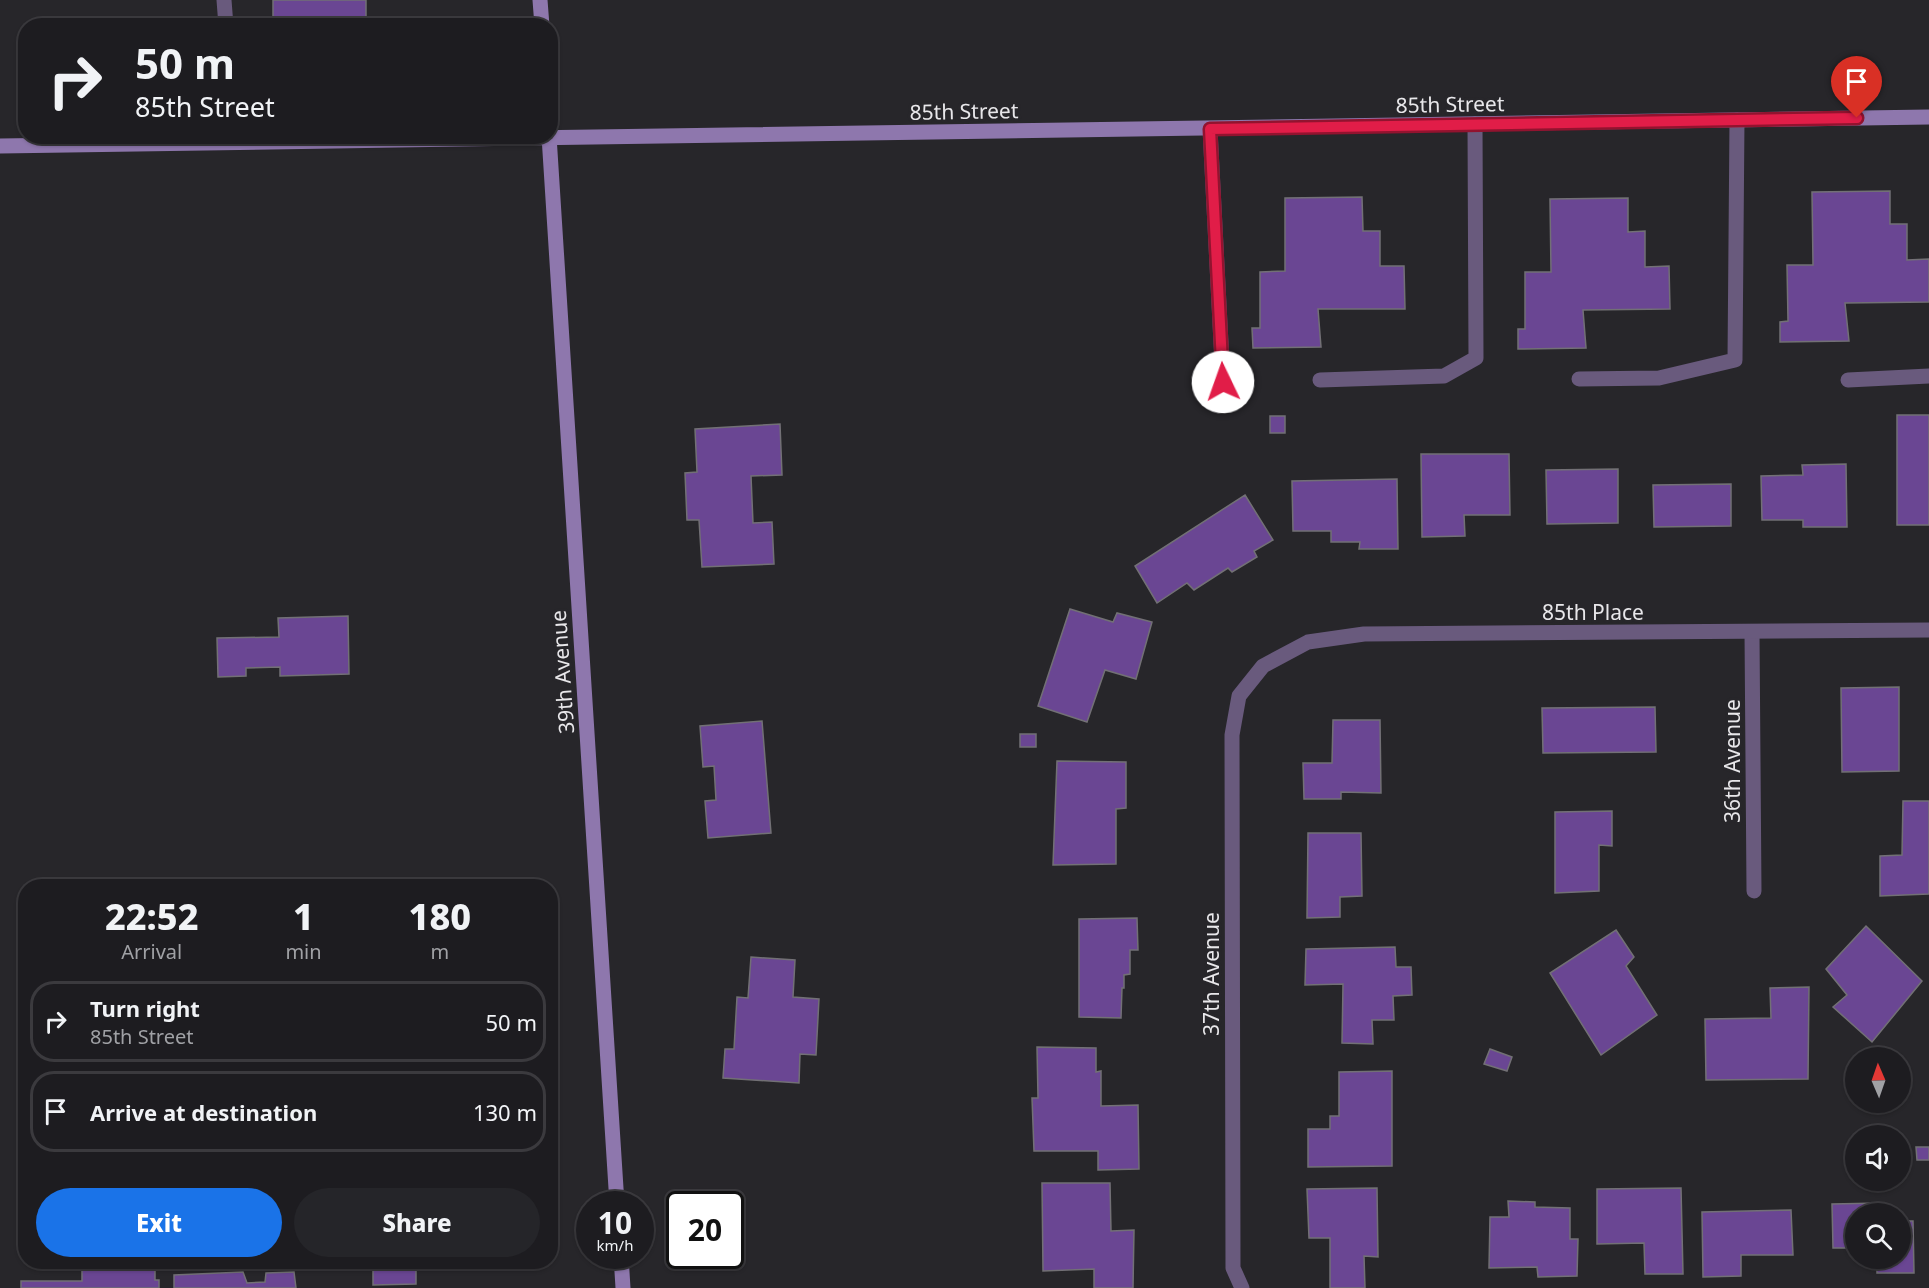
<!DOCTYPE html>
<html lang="en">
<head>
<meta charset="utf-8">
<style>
	:root { --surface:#1d1c20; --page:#252529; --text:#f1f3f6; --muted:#a0a1a5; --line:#3b3a3e; --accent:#1a73e8 }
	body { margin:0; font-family:"Noto Sans",sans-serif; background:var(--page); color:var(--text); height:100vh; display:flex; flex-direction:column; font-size:22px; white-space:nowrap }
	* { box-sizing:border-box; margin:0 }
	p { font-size:20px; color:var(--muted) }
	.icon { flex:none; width:33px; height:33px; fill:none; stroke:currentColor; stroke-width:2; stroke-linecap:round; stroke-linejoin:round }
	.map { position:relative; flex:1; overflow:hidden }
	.sheet { position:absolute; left:18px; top:879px; width:540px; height:390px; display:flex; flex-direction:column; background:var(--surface); border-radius:24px; box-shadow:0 2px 4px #0004,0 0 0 2px var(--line) }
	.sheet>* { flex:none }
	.guide { position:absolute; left:18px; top:18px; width:540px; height:126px; border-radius:24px; box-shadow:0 2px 4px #0004,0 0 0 2px var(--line); background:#1d1c20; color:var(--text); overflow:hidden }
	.needle { width:39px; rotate:358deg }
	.buttons { position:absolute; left:1845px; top:1047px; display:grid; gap:12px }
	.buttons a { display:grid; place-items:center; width:66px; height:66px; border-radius:50%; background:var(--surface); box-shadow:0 2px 4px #0004,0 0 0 2px var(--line); font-size:30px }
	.speed { position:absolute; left:576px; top:1191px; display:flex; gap:12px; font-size:30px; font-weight:700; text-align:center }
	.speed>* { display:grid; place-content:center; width:78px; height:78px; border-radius:50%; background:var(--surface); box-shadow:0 2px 4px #0004,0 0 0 2px var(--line); line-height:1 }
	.speed small { font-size:15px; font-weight:400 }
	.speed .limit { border:3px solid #111; border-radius:9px; background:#fff; color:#111 }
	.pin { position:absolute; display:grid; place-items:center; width:51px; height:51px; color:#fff; margin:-62px -26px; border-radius:50% 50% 50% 0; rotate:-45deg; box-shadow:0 0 6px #0007 }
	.pin .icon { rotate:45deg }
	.me { position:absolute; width:66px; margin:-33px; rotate:357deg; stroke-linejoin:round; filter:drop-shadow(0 0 4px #0008) }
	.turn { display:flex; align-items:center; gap:21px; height:126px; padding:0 18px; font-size:27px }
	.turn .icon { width:78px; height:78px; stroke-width:2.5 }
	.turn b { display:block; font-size:42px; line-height:51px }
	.eta { display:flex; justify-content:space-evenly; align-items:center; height:102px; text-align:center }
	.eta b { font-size:36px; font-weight:800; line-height:42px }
	.action { display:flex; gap:12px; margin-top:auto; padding:12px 18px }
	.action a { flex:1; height:69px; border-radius:36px; background:var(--accent); color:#fff; font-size:24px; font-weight:800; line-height:69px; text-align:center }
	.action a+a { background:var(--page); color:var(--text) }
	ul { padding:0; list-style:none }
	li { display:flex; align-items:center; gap:18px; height:81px; margin:0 12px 9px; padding:0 6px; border:3px solid var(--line); border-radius:24px }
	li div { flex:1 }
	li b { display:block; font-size:22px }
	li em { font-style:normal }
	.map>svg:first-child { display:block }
</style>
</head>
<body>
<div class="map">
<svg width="1929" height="1288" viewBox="0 0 1929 1288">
	<rect width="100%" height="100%" fill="#27262a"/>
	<g fill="#6a4693" stroke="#727075" stroke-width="1.5">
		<rect x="273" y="0" width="93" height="26"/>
		<polygon points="1890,191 1890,224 1907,224 1907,260 1929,259 1929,302 1845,303 1849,341 1780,342 1780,322 1788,321 1787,265 1813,265 1812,192"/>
		<polygon points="1362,197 1363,231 1380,231 1380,266 1404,266 1405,309 1318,309 1321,347 1253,348 1252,328 1260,328 1260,272 1285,271 1285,198"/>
		<polygon points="1628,198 1628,232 1645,231 1645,267 1669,266 1670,309 1583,310 1586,348 1518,349 1518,329 1525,329 1525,272 1551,272 1550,199"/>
		<rect x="1897" y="415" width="32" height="110"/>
		<rect x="1270" y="416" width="15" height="17"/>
		<polygon points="780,424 782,475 751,476 753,523 772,522 774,564 702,567 699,520 687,520 685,473 697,472 695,429"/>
		<polygon points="1421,454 1509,454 1510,515 1464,515 1465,536 1422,537"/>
		<polygon points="1846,464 1847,527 1803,527 1803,520 1762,520 1761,476 1803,475 1802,465"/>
		<polygon points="1618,469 1618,523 1547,524 1546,470"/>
		<polygon points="1397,479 1398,549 1359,549 1360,542 1331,542 1331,531 1293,531 1292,481"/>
		<polygon points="1731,484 1731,526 1654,527 1653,485"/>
		<polygon points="1245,495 1273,540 1254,551 1257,557 1232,572 1228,568 1194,590 1187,583 1157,603 1135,566"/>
		<polygon points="1070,609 1113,622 1117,613 1152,622 1136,679 1105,670 1087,722 1038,706"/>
		<polygon points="348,616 349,674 280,676 280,667 246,668 246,676 218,677 217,638 279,637 278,618"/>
		<polygon points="1899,687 1899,771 1842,772 1841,688"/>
		<polygon points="1655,707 1656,752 1543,753 1542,708"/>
		<polygon points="1333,720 1380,720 1381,793 1341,792 1341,799 1304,799 1303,763 1332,763"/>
		<polygon points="762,721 771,833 708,838 705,801 716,800 714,766 703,767 700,726"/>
		<rect x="1020" y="734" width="16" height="13"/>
		<polygon points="1057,761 1126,762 1126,808 1116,809 1116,864 1053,865"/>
		<polygon points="1903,801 1929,801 1929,894 1880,896 1880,856 1902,855"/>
		<polygon points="1612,811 1612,846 1599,845 1599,891 1555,893 1555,812"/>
		<polygon points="1308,833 1361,833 1362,896 1340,897 1340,917 1307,918"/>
		<polygon points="1137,918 1138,950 1130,950 1130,974 1124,975 1124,988 1122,988 1121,1018 1079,1017 1079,919"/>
		<polygon points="1866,926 1922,981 1872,1042 1833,1007 1847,995 1826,969"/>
		<polygon points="1616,930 1634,957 1626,966 1657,1015 1601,1055 1550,973"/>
		<polygon points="1395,947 1396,967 1411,967 1412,995 1393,996 1394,1020 1372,1020 1373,1044 1342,1043 1343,984 1305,985 1306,949"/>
		<polygon points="751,957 795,960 793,997 819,999 816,1055 800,1054 799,1083 723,1078 725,1049 734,1049 737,997 748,998"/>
		<polygon points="1809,987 1808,1079 1706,1080 1705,1019 1771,1018 1770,988"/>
		<polygon points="1037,1047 1096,1048 1096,1072 1101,1071 1101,1106 1138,1105 1139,1169 1098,1170 1098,1151 1034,1151 1032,1098 1038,1098"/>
		<polygon points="1490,1049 1512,1057 1507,1071 1484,1064"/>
		<polygon points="1392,1071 1392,1166 1308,1167 1308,1129 1330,1129 1330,1116 1339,1116 1339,1072"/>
		<polygon points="1916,1147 1929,1147 1929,1160 1917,1160"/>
		<polygon points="1042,1183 1110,1183 1111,1231 1134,1230 1133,1288 1094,1288 1094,1269 1043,1271"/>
		<polygon points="1377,1188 1378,1257 1364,1256 1365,1288 1330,1288 1330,1238 1309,1238 1307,1189"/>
		<polygon points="1681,1188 1683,1274 1645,1274 1644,1243 1597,1244 1597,1189"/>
		<polygon points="1508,1201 1535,1202 1535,1207 1570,1208 1570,1239 1578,1239 1577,1276 1538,1277 1537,1267 1489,1268 1490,1217 1509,1217"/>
		<polygon points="1881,1203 1881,1214 1856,1214 1856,1248 1833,1248 1832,1204"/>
		<polygon points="1791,1210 1793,1255 1741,1255 1741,1276 1703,1277 1702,1212"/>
		<polygon points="1900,1221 1913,1221 1914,1273 1877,1273 1877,1258 1900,1258"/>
		<polygon points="373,1262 416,1262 416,1284 373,1285"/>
		<polygon points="155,1266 155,1280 159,1280 159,1288 21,1288 21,1281 82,1281 82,1267"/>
		<polygon points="243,1272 247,1283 265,1282 266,1273 294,1272 296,1288 174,1288 174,1275"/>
	</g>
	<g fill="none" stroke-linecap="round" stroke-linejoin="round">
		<g stroke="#695a7d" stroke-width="15">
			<polyline points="224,0 226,26"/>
			<polyline points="1210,129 1223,382"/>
			<polyline points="1579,379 1659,378 1735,360 1737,120"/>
			<polyline points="1320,380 1444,376 1476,358 1475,124"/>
			<polyline points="1848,380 1929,376"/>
		</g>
		<g stroke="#695a7d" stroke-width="15">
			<polyline points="1752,632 1754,891"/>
			<polyline points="1242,1288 1233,1268 1232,735 1239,696 1263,666 1308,642 1364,634 1929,630"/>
		</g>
		<g stroke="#8e77ad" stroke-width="15">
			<polyline points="540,0 542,26"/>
			<polyline points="549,136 617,1204"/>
			<polyline points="0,146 1929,117"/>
			<polyline points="621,1256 623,1288"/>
		</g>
	</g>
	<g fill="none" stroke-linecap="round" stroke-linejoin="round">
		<g stroke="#92132f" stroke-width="15">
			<polyline id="route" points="1223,382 1210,129 1857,118"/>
		</g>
		<use href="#route" stroke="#e11d48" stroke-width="10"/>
	</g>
	<g text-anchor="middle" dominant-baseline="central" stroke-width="6" stroke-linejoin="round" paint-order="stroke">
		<g font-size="21" fill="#e8e7ea" stroke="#27262a">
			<text transform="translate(1450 104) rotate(-1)">85th Street</text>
			<text transform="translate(964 111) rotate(-1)">85th Street</text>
			<text x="1593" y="612">85th Place</text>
			<text transform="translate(562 672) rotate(-94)">39th Avenue</text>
			<text transform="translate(1732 761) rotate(-90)">36th Avenue</text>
			<text transform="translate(1211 974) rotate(-90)">37th Avenue</text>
		</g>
	</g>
</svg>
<div class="buttons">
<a><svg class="needle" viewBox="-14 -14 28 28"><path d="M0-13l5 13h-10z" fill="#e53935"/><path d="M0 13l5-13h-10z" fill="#a0a1a5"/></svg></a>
<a><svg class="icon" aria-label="sound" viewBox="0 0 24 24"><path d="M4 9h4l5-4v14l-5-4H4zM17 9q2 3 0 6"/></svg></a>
<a><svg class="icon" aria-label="search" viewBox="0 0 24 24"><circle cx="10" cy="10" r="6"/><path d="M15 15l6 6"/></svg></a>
</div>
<div class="speed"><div>10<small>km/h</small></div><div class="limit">20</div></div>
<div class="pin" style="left:1857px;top:118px;background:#d93025"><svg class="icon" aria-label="arrive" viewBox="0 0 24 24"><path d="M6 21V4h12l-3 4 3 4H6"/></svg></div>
<svg class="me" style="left:1223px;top:382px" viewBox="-20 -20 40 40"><circle r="19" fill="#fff"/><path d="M0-13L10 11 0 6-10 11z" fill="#e11d48"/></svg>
<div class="guide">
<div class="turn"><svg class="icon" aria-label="right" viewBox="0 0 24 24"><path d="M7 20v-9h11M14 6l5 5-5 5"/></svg><div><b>50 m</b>85th Street</div></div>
</div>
<section class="sheet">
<div class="eta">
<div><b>22:52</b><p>Arrival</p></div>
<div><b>1</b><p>min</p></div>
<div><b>180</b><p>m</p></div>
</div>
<ul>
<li><svg class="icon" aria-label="right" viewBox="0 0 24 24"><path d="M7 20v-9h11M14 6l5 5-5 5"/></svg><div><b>Turn right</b><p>85th Street</p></div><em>50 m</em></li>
<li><svg class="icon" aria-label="arrive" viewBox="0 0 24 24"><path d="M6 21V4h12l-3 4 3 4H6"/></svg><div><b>Arrive at destination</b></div><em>130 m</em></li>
</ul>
<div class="action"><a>Exit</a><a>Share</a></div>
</section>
</div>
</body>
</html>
